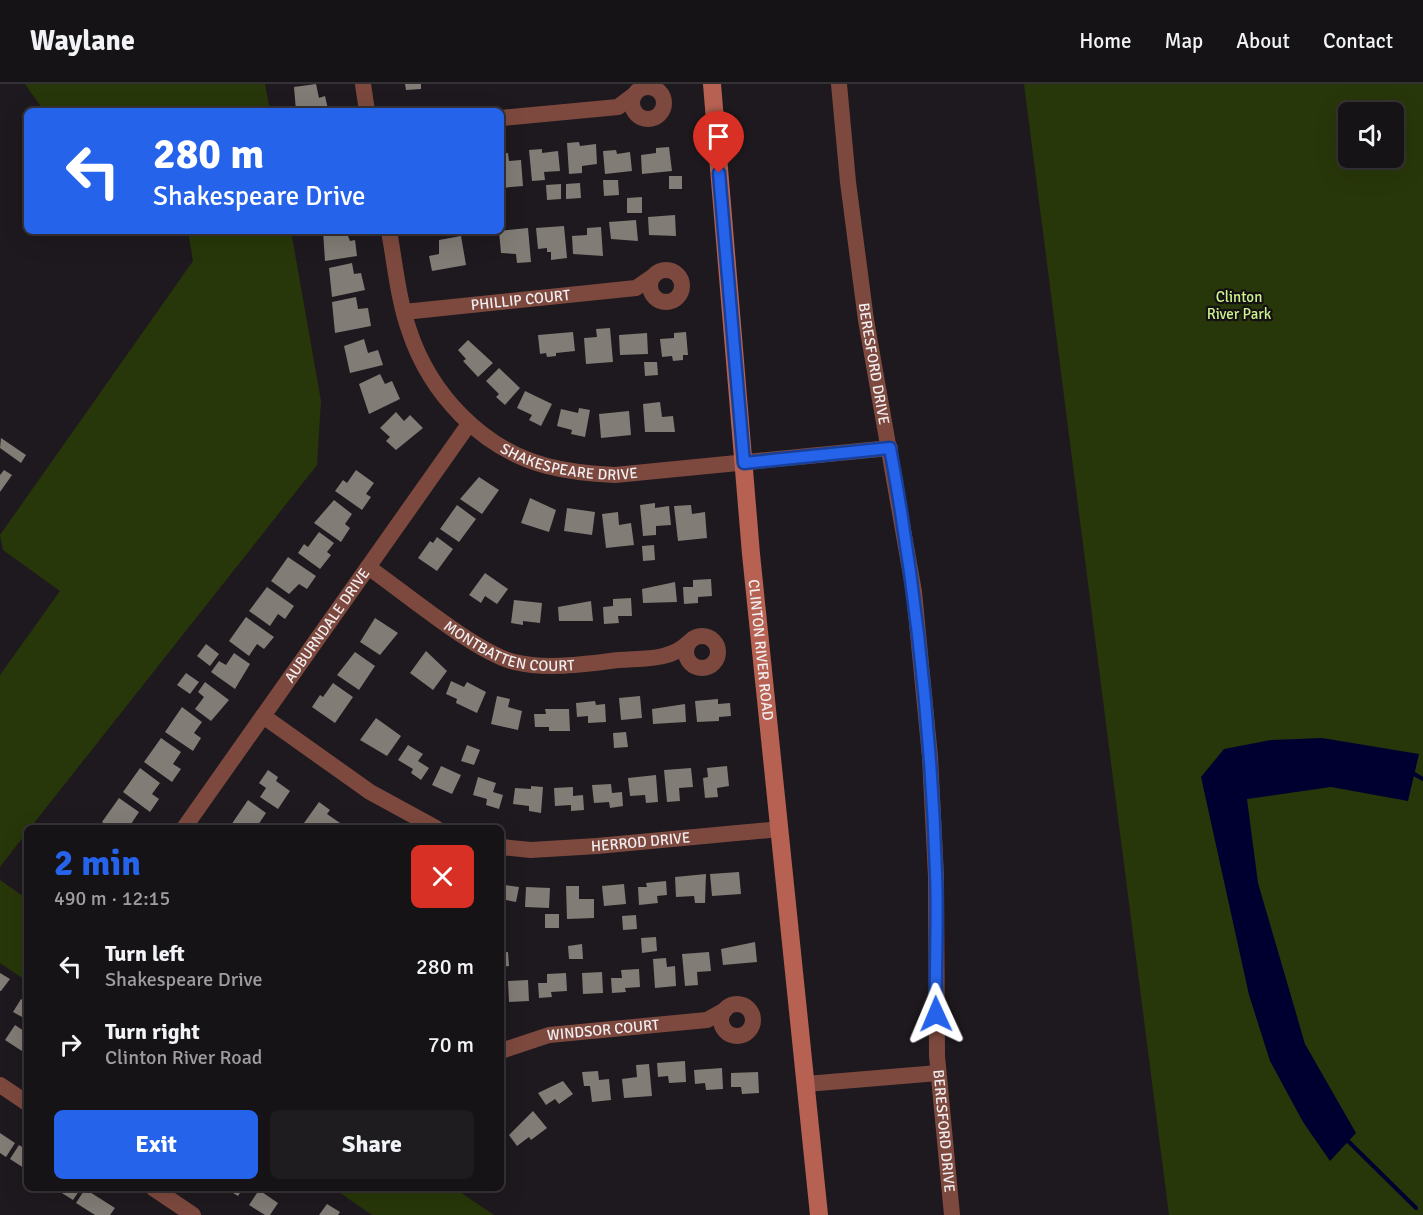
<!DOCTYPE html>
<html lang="en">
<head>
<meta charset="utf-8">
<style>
	:root { --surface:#161316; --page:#1f1c1f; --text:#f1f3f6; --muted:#9e9ea1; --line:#353235; --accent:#2563eb }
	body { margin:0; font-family:Signika,sans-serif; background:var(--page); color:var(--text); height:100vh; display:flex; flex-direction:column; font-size:22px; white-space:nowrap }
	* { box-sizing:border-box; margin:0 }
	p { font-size:20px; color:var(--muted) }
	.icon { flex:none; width:33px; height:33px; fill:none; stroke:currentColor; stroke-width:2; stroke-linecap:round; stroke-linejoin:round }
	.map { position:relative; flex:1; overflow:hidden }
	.panel { position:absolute; left:24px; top:741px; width:480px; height:366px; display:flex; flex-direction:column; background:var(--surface); border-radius:9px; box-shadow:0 6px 24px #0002,0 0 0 2px var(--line) }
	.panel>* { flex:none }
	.guide { position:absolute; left:24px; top:24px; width:480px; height:126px; border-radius:9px; box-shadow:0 6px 24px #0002,0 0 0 2px var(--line); background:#2563eb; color:#fff; overflow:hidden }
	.fabs { position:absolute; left:1338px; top:18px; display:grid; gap:12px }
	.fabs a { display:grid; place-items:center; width:66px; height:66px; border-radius:9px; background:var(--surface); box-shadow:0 6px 24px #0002,0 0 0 2px var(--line); font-size:30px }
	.pin { position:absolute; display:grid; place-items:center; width:51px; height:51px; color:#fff; margin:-62px -26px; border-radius:50% 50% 50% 0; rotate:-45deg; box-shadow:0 0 6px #0007 }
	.pin .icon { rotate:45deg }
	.me { position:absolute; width:66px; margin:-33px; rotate:359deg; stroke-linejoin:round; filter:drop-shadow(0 0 4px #0008) }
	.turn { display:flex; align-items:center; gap:21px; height:126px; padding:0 30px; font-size:27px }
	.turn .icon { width:78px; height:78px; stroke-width:2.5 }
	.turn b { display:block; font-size:42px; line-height:51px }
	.round { display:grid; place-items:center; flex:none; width:63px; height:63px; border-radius:9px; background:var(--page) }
	.headline { display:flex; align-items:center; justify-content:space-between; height:102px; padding:0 30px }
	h1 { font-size:36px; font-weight:800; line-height:45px; color:var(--accent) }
	.cta { display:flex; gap:12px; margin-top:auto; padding:12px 30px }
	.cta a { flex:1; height:69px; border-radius:9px; background:var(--accent); color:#fff; font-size:24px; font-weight:800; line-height:69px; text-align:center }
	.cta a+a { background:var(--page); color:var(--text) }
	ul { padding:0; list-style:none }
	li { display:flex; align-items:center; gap:18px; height:78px; padding:0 30px }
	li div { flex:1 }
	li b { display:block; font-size:22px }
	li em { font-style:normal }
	header { display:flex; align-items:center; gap:36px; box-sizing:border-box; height:84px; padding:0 30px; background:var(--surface); border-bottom:2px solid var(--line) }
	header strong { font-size:28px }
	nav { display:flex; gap:33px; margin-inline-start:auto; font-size:21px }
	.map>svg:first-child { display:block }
</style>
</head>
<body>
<header>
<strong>Waylane</strong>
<nav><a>Home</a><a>Map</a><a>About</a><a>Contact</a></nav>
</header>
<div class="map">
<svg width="1423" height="1131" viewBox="0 0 1423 1131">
	<rect width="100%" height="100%" fill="#1e191e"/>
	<g fill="#283709" fill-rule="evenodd">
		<polygon points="25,0 265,0 270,27 55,27 51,24 44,27"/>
		<path d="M1024,0H1423V1131H1169ZM1348,28H1394V74H1348Z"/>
		<polygon points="188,147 291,147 321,317 317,381 30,744 27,744 27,748 0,783 0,591 60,507 3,466 0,451 193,177"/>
		<polygon points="0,796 27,815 27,897 0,879"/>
		<polygon points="333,1104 454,1104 494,1131 372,1131"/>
	</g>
	<polygon fill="#000030" points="1322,654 1419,670 1408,717 1331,703 1247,715 1258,799 1305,960 1356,1049 1330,1077 1303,1038 1270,977 1249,911 1201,693 1224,665 1271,656"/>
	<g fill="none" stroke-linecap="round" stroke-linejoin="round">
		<g stroke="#000030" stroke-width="4">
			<polyline points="1414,690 1423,695"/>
			<polyline points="1348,1057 1416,1124"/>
		</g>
	</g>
	<g fill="#817c75">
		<polygon points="316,0 319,14 325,12 328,25 296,27 294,3"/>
		<polygon points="405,0 421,0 421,5 406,6"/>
		<polygon points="579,58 580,62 596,60 597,80 582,82 582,89 569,90 567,59"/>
		<polygon points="669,63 672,87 642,90 641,71 656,69 656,64"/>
		<polygon points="542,65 542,69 558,67 560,87 544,88 545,96 532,97 529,66"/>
		<polygon points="616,66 617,70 630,68 632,87 605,90 603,67"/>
		<polygon points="508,69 509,77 521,76 523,102 501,104 501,70"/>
		<rect x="669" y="92" width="13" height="13"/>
		<polygon points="603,96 618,96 619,111 604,112"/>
		<polygon points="580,99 581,114 566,115 566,100"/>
		<polygon points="561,100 561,115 547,116 546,101"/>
		<polygon points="642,113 642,129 627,129 627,114"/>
		<polygon points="675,131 676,152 649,151 648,133"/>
		<polygon points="636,136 638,157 611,155 609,138"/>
		<polygon points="564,142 567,174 551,176 551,168 547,168 547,164 538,165 536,144"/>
		<polygon points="601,143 603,172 573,170 572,152 587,151 587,144"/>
		<polygon points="528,144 531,178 517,179 516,170 501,169 499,147"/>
		<polygon points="323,147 346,147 350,157 355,156 357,172 325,177"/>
		<polygon points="461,152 466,181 432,187 429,172 439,170 439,156"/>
		<polygon points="352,179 354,190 361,189 365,206 332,213 329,184"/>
		<polygon points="356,213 358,225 368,224 371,242 335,249 332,218"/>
		<polygon points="610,244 613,278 586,280 584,254 597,253 596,245"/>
		<polygon points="573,248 575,267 556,269 556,272 547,273 546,269 540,270 538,251"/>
		<polygon points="686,248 688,271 683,271 683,276 673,277 672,272 662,273 660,255 674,254 674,249"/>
		<polygon points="647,249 648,270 620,271 619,251"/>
		<polygon points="364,255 368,269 378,266 383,281 350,289 344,262"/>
		<polygon points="468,256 493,279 478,293 463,277 466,275 458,266"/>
		<polygon points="644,278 657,278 658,291 645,292"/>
		<polygon points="499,284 520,304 505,321 496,313 499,310 486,297"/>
		<polygon points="380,290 385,300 392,297 400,315 369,330 359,300"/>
		<polygon points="525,307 552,320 541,342 529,336 532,331 517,324"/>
		<polygon points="660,318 662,333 673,332 675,348 645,348 643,320"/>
		<polygon points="579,324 590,326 585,353 571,350 572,346 557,342 561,325 578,329"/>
		<polygon points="629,327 631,351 601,354 599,330"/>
		<polygon points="396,328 404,337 410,331 423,344 396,366 386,357 390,353 380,344"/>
		<polygon points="1,354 26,371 21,379 0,364"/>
		<polygon points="4,386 12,391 0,408 0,391"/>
		<polygon points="356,386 374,399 366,410 371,413 362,426 335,407 343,396 347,399"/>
		<polygon points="479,393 499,406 482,430 460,415"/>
		<polygon points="530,414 556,426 549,448 521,439"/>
		<polygon points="334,416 352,430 345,440 350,444 341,458 314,439"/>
		<polygon points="655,419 655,424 669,422 671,441 656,442 656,451 643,452 640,421"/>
		<polygon points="457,421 476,435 459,458 440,445"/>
		<polygon points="691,421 692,430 705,428 707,454 678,457 674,422"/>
		<polygon points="567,424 595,428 592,451 564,447"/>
		<polygon points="618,428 619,441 631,439 634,461 606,464 602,430"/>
		<polygon points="319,448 334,459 327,468 331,471 320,485 298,469 304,460 308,463"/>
		<polygon points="437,453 453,465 437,487 418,474 430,457 433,459"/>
		<polygon points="654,461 655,476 643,477 642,462"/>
		<polygon points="288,473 316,492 307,505 299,500 289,510 271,497"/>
		<polygon points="485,489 508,505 497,520 485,512 481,519 469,511"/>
		<polygon points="711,495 712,512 698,513 698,519 684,520 683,503 693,503 693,496"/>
		<polygon points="675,498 677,518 643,519 642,505"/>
		<polygon points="267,503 294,522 285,535 278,530 270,542 249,527"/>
		<polygon points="631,514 632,532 618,532 619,539 604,540 603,523 613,522 613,515"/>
		<polygon points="514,516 542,519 540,539 523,537 523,541 511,539"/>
		<polygon points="591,517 593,537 559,537 558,523"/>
		<polygon points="246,533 274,553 264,565 257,560 249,572 229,557"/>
		<polygon points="375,534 398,549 380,571 360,558"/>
		<polygon points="206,560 219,570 210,582 197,572"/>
		<polygon points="426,567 447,587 433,606 410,589"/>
		<polygon points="355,568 375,582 359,606 337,591"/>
		<polygon points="234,569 250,580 235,605 211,588 219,577 226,581"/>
		<polygon points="186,589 199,598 190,610 177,601"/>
		<polygon points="451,597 464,603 467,598 486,608 477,629 456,619 457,615 446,610"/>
		<polygon points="205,598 229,616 211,637 195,625 204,613 198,608"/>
		<polygon points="333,599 353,613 335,639 312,623 320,611 323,613"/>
		<polygon points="497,612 510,615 508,623 522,627 518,646 491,640"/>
		<polygon points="640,612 642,634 621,636 619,614"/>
		<polygon points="718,615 718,620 730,619 731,632 719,633 719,637 697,638 695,617"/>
		<polygon points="595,617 596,621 605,620 606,638 588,639 588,632 577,633 576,619"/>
		<polygon points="685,620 686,638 653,640 652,625"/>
		<polygon points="182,623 202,638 194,649 201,654 193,667 165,648"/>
		<polygon points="545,625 569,625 570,647 549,647 549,643 535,643 534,630 546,630"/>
		<polygon points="376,634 401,652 387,672 360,656"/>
		<polygon points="626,648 628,663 614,664 613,649"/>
		<polygon points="161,654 181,668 173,680 181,685 172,698 144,678"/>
		<polygon points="408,661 423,670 418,677 429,684 421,696 411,689 413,685 398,676"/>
		<polygon points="467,661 480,666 474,681 461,677"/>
		<polygon points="441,682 461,691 452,710 432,701"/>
		<polygon points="727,682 729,702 717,704 718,713 705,714 703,694 708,693 707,684"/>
		<polygon points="140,684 160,699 152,710 159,715 150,728 123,708"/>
		<polygon points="691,684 693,703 679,704 680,717 667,718 664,686"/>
		<polygon points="268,686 278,693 276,697 290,707 278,725 260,713 266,704 259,699"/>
		<polygon points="656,691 658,718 646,719 645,711 630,712 628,694"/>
		<polygon points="478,693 496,699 493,708 503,711 499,725 486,721 487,715 473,711"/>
		<polygon points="611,700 612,709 622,708 623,722 610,724 609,718 594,719 592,701"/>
		<polygon points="531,702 543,703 541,729 529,727 529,722 513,720 515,704 531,705"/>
		<polygon points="573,703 573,712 583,711 584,726 571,727 571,721 555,722 554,704"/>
		<polygon points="119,714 139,728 131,740 137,744 110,744 102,738"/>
		<polygon points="248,716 266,729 256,744 236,744 231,741"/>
		<polygon points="319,718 330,726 327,730 340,739 337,744 312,744 304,739"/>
		<polygon points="739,788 741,810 712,812 710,790"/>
		<polygon points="706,790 705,819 695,819 694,812 676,813 675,793"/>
		<polygon points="666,797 667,811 657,812 658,819 639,821 638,803 647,803 646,799"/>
		<polygon points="624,800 626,820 604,822 602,802"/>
		<polygon points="505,801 519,803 516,818 506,816 505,824 501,823 501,803 505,804"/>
		<polygon points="566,802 579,802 579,815 594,815 594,834 567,835"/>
		<polygon points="526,803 550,804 549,824 525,823"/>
		<rect x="545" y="830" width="14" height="14"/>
		<polygon points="636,831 637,845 623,846 622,832"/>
		<polygon points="656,853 657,867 642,869 641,854"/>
		<polygon points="755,858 757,878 723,881 721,865"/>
		<polygon points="582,860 583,875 569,875 568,862"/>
		<polygon points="508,868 509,882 501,883 501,869"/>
		<polygon points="709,868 711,887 697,888 698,901 685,902 682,870"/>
		<polygon points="666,874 667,883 675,882 676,902 655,904 653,875"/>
		<polygon points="639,885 640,903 625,904 626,908 612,909 611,894 622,894 621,886"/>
		<polygon points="602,888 603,909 583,910 582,889"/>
		<polygon points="0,889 10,895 1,907 0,907"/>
		<polygon points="566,889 567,907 551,908 552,913 539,914 538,899 547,899 547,890"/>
		<polygon points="528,896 529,917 509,918 508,897"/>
		<polygon points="21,915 27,919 27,925 22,933 13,928"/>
		<polygon points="15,941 27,949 25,969 5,956"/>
		<polygon points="685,977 686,998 669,999 668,992 658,993 657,979"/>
		<polygon points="649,980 652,1012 624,1014 622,995 637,993 636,981"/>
		<polygon points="722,984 723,1005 706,1006 705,999 695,1000 694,986"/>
		<polygon points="598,987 599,996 609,995 611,1016 592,1018 590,1002 584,1002 582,988"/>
		<polygon points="758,988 759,1009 742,1010 741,1003 731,1003 731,989"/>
		<polygon points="563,997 573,1010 559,1020 555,1015 546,1021 538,1009"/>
		<polygon points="533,1027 547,1044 531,1056 529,1053 517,1062 509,1051"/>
		<polygon points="0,1049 15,1059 6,1073 0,1069"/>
		<polygon points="19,1061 27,1066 27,1086 10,1075"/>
		<polygon points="54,1104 81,1104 73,1116"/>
		<polygon points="225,1104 243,1104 238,1112"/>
		<polygon points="85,1105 115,1124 110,1131 95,1131 76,1119"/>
		<polygon points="259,1106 278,1119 270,1131 265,1131 249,1121"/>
		<polygon points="327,1120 340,1128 338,1131 319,1131"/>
	</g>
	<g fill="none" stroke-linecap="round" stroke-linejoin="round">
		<g stroke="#7d493e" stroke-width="16">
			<polyline points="363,0 367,27"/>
			<path id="s1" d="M839,0L848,98L866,236L914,508L930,673L936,792L937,972L952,1131"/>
			<circle cx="648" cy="19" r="16"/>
			<polyline points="501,34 618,23 634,11"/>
			<path id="s2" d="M389,147C395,180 398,214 409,246C430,310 482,365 547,382C570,388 592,390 615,391L890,364"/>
			<circle cx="666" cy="202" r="16"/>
			<path id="s3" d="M404,228L636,204L652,193"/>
			<path id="s4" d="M368,483C404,508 475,568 514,578C548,586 584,580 619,576C642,574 670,577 688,559"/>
			<circle cx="702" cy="568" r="16"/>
			<polyline points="263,632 370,708 436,744"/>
			<path id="s5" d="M184,744L469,340"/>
			<path id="s6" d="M501,763L531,766L597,762L780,745"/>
			<circle cx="737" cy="936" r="16"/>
			<path id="s7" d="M501,967L549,951L707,936L725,926"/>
			<polyline points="806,1000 938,989"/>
			<polyline points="0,1001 27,1019"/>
			<polyline points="153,1104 193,1131"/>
		</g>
		<path stroke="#b66151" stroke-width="18" id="s8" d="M712,0L751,470L819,1131"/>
	</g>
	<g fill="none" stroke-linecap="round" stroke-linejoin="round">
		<g stroke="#184099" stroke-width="15">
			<path id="route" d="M719,89L744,379L890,364C916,505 931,646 936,789C938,836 935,883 936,930"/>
		</g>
		<use href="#route" stroke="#2563eb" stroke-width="10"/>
	</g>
	<g text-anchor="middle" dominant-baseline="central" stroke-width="4.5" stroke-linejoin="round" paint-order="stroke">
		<g font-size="15" fill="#cdf38c" stroke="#151014">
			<text x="1239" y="213">Clinton<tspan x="1239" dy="17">River Park</tspan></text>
		</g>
		<g font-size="15" fill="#f0edf0" stroke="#151014">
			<text stroke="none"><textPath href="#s3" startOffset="117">PHILLIP COURT</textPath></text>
			<text stroke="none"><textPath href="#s1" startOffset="282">BERESFORD DRIVE</textPath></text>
			<text stroke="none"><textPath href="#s2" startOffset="324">SHAKESPEARE DRIVE</textPath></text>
			<text stroke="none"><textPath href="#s5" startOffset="248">AUBURNDALE DRIVE</textPath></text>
			<text stroke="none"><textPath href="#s4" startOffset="166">MONTBATTEN COURT</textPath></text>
			<text stroke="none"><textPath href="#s8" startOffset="568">CLINTON RIVER ROAD</textPath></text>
			<text stroke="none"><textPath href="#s6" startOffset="140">HERROD DRIVE</textPath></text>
			<text stroke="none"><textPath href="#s7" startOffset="105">WINDSOR COURT</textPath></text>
			<text stroke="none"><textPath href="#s1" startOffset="1054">BERESFORD DRIVE</textPath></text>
		</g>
	</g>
</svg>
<div class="fabs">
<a><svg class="icon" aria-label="sound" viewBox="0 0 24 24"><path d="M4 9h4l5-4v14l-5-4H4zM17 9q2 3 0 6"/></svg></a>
</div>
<div class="pin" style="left:719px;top:89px;background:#d93025"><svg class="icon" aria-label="arrive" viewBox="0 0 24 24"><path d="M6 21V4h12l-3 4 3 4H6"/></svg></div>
<svg class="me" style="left:936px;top:930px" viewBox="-20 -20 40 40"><path d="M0-17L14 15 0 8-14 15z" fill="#2563eb" stroke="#fff" stroke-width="4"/></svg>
<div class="guide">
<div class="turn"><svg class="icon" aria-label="left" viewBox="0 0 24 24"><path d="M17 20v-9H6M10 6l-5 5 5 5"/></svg><div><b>280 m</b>Shakespeare Drive</div></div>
</div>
<section class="panel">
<div class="headline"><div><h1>2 min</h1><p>490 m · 12:15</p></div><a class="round" style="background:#d93025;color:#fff"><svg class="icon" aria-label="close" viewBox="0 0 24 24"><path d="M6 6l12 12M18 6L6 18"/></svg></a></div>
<ul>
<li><svg class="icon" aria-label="left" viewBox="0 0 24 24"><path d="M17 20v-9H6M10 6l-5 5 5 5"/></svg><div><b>Turn left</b><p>Shakespeare Drive</p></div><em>280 m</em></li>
<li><svg class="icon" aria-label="right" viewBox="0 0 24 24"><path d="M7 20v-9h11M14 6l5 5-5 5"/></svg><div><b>Turn right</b><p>Clinton River Road</p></div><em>70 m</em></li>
</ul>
<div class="cta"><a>Exit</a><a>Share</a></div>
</section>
</div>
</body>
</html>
